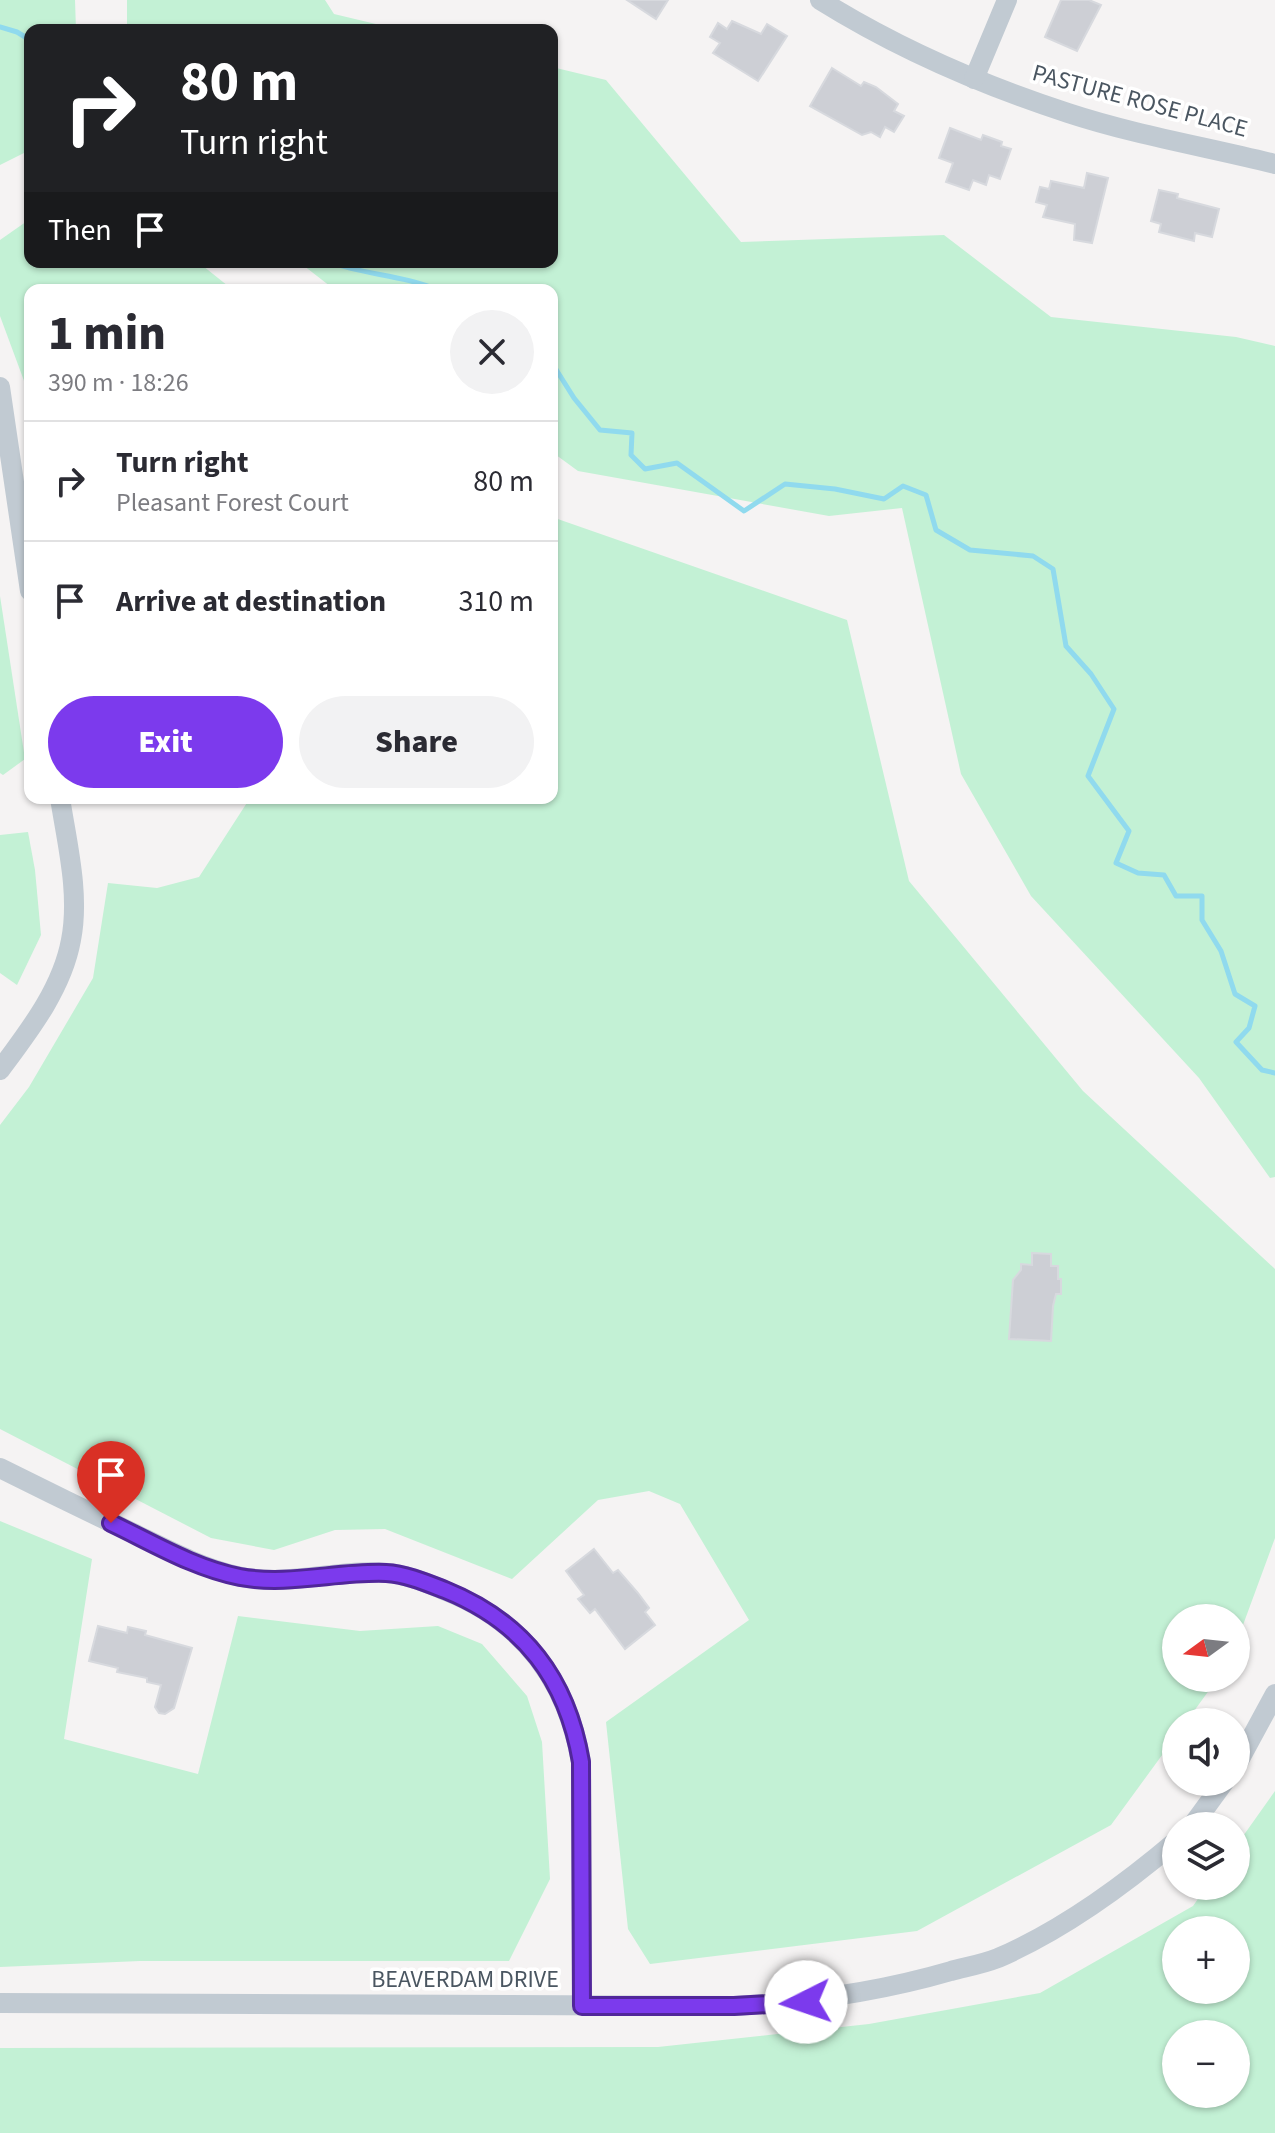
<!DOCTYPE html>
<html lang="en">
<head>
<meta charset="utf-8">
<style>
	:root { --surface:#fff; --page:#f2f2f3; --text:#2b2b33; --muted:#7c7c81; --line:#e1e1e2; --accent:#7c3aed }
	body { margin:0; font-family:"Source Sans 3",sans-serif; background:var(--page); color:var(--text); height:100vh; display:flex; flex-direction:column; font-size:30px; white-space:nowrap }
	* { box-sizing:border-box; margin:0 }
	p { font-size:26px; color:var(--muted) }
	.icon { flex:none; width:44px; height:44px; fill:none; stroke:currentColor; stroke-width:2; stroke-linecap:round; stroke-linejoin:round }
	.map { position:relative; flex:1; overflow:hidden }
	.panel { position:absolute; left:24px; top:284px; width:534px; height:520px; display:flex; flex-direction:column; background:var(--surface); border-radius:16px; box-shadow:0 2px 6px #0004 }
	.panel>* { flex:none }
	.hud { position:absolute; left:24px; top:24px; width:534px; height:244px; border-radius:16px; box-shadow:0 2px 6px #0004; background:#202124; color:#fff; overflow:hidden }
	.needle { width:52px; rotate:255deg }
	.fabs { position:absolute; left:1162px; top:1604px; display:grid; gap:16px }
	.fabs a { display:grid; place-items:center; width:88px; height:88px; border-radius:50%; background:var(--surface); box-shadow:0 2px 6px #0004; font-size:40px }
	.pin { position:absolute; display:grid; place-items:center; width:68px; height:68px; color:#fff; margin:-82px -34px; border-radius:50% 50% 50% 0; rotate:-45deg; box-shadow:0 0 8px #0007 }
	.pin .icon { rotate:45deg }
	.me { position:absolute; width:88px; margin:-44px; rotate:266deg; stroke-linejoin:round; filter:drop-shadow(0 0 6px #0008) }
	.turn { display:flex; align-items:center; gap:28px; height:168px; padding:0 24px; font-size:36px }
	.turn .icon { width:104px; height:104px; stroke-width:2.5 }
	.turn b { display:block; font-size:56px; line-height:68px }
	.then { display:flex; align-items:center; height:76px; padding:0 24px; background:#0003; gap:16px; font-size:30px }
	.round { display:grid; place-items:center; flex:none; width:84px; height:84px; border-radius:42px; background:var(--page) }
	.headline { display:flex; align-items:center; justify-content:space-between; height:136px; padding:0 24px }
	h1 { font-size:48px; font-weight:800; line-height:60px }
	.action { display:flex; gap:16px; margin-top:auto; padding:16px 24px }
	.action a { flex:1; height:92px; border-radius:48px; background:var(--accent); color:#fff; font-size:32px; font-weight:800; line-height:92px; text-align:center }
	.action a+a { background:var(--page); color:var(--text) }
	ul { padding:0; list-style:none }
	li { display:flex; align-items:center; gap:24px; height:120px; padding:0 24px; border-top:2px solid var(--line) }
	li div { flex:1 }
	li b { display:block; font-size:30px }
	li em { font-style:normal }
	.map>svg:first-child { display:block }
</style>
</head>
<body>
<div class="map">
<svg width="1275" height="2133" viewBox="0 0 1275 2133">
	<rect width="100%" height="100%" fill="#f5f3f3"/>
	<g fill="#c3f1d5" fill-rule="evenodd">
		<polygon points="0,0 75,0 76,30 30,30 30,150 0,165"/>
		<polygon points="127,0 325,0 334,14 401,30 127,30"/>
		<polygon points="552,67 606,80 741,242 944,235 1051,317 1236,337 1275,346 1275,1177 1270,1178 1199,1078 1031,896 961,774 902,508 829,516 578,471 552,452 552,290 335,290 299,262 552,262"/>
		<polygon points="30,219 30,262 198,262 233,290 30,290 30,397 0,316 0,240"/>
		<polygon points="552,517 847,620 909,881 1083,1091 1275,1269 1275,1538 1236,1644 1236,1618 1176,1618 1176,1678 1218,1678 1186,1722 1176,1722 1176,1736 1111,1825 917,1931 650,1964 628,1929 606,1722 749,1620 680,1504 649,1491 598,1500 512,1579 385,1529 335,1530 274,1550 211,1538 0,1429 0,1125 29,1087 93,978 108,883 157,888 199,877 250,798 552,798"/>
		<polygon points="0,596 25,759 3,775 0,773"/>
		<polygon points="28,832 35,870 41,935 17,985 0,973 0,835"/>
		<polygon points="0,1521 92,1559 64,1739 198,1774 238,1616 360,1631 438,1626 482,1644 527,1696 542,1742 550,1879 509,1961 140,1961 0,1967"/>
		<path d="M1275,1791V2133H0V2048L658,2047L869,2024L1040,1993L1193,1906L1207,1886H1236V1846ZM1176,1930H1236V1990H1176ZM1176,2034H1236V2094H1176Z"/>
	</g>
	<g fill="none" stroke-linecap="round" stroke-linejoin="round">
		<g stroke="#90daee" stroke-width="5">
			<polyline points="0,27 17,32 30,40"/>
			<path d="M329,262C365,275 403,275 438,290"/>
			<polyline points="552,363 574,398 600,430 632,433 631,455 645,469 677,463 744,511 785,484 835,489 884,499 903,486 926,495 936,530 970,550 1033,556 1053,569 1066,646 1091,674 1114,709 1088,776 1129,831 1116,863 1138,873 1164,875 1176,896 1202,896 1202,920 1221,951 1235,994 1255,1006 1249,1028 1236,1042 1262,1070 1275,1073"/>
		</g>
	</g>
	<g fill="#cdcfd5" stroke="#d7d9de" stroke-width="2">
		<polygon points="627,0 668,0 656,19"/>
		<polygon points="1061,0 1089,0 1101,5 1077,51 1045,37"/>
		<polygon points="732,21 761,34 767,24 787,36 758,81 713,53 720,43 710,37 718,23 727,29"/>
		<polygon points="832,68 861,86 864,82 876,87 898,104 894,111 904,116 894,132 885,127 880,137 871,132 862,135 810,106"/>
		<polygon points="950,128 981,140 983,135 1002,142 1001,146 1011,149 1000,179 989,175 986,185 973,180 969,190 946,182 953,163 939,158"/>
		<polygon points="1087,173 1108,178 1092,243 1074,240 1075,224 1043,217 1047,205 1036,202 1040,187 1049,189 1051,181 1084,188"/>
		<polygon points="1159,190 1178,194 1177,198 1219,209 1212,237 1195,233 1194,241 1159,232 1161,224 1151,221"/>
		<polygon points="1032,1253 1051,1254 1051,1266 1058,1266 1058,1279 1061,1279 1061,1294 1056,1294 1053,1306 1051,1341 1009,1339 1013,1280 1021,1270 1021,1264 1032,1265"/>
		<polygon points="594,1549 613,1573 618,1570 638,1593 649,1608 645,1612 655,1625 625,1649 595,1609 590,1613 578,1599 584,1595 566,1571"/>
		<polygon points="98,1626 127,1633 128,1627 146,1631 145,1635 192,1648 174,1708 165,1714 159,1713 155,1707 161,1685 147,1682 147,1678 117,1672 118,1668 89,1661"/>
	</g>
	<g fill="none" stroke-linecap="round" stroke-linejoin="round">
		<g stroke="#c1cad2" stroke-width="20">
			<path d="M820,0C897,48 982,85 1068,113C1135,135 1207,147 1275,164"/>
			<polyline points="974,79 1007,0"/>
			<polyline points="0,387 30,591"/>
			<path d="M0,1070C29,1031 62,989 71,940C80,894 67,843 60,798"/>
			<path d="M0,1468C44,1490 87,1511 131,1532C166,1549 199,1567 237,1576C287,1588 338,1568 388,1573C408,1575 428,1583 446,1591C524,1622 567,1680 581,1762L582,2006"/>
			<polyline points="1236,1766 1275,1694"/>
			<polyline points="1192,1826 1224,1782"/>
			<path d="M0,2003L734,2006C808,2002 879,1992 951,1971C966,1967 983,1964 998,1958C1063,1930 1123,1886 1176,1841"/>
		</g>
	</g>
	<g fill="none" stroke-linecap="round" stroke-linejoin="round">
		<g stroke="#51269a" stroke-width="20">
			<path id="route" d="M111,1523C153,1543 194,1568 240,1577C289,1586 338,1571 386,1573C406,1574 427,1583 445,1590C524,1622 567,1679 581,1762L582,2006H734L806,2002"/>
		</g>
		<use href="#route" stroke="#7c3aed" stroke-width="14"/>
	</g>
	<g text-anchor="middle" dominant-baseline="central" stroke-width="7" stroke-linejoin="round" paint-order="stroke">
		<g font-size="24" fill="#4a5661" stroke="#fff">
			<text transform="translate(1140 101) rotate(15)">PASTURE ROSE PLACE</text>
			<text x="465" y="1979">BEAVERDAM DRIVE</text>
		</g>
	</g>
</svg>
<div class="fabs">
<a><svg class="needle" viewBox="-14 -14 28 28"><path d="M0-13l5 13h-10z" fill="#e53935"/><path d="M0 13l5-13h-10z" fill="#7c7c81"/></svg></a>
<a><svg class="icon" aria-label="sound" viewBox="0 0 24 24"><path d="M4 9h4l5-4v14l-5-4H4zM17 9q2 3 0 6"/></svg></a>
<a><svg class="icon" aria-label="layers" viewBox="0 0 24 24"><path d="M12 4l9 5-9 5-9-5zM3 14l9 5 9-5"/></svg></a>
<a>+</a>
<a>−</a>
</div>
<div class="pin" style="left:111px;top:1523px;background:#d93025"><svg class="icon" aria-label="arrive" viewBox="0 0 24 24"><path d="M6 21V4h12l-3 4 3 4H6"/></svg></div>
<svg class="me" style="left:806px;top:2002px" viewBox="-20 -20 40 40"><circle r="19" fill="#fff"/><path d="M0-13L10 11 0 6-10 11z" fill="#7c3aed"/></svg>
<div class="hud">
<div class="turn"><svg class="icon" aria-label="right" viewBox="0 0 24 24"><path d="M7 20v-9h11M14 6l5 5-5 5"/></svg><div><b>80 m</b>Turn right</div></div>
<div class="then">Then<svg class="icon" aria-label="arrive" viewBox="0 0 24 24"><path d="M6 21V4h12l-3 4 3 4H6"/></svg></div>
</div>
<section class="panel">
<div class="headline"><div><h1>1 min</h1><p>390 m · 18:26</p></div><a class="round"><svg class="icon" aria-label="close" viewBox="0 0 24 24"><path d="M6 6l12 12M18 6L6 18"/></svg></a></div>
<ul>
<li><svg class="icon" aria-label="right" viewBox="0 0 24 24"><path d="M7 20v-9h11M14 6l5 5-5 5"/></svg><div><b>Turn right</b><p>Pleasant Forest Court</p></div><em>80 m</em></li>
<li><svg class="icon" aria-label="arrive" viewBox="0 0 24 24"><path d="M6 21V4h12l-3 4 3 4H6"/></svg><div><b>Arrive at destination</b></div><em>310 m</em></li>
</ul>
<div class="action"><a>Exit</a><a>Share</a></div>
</section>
</div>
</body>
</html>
